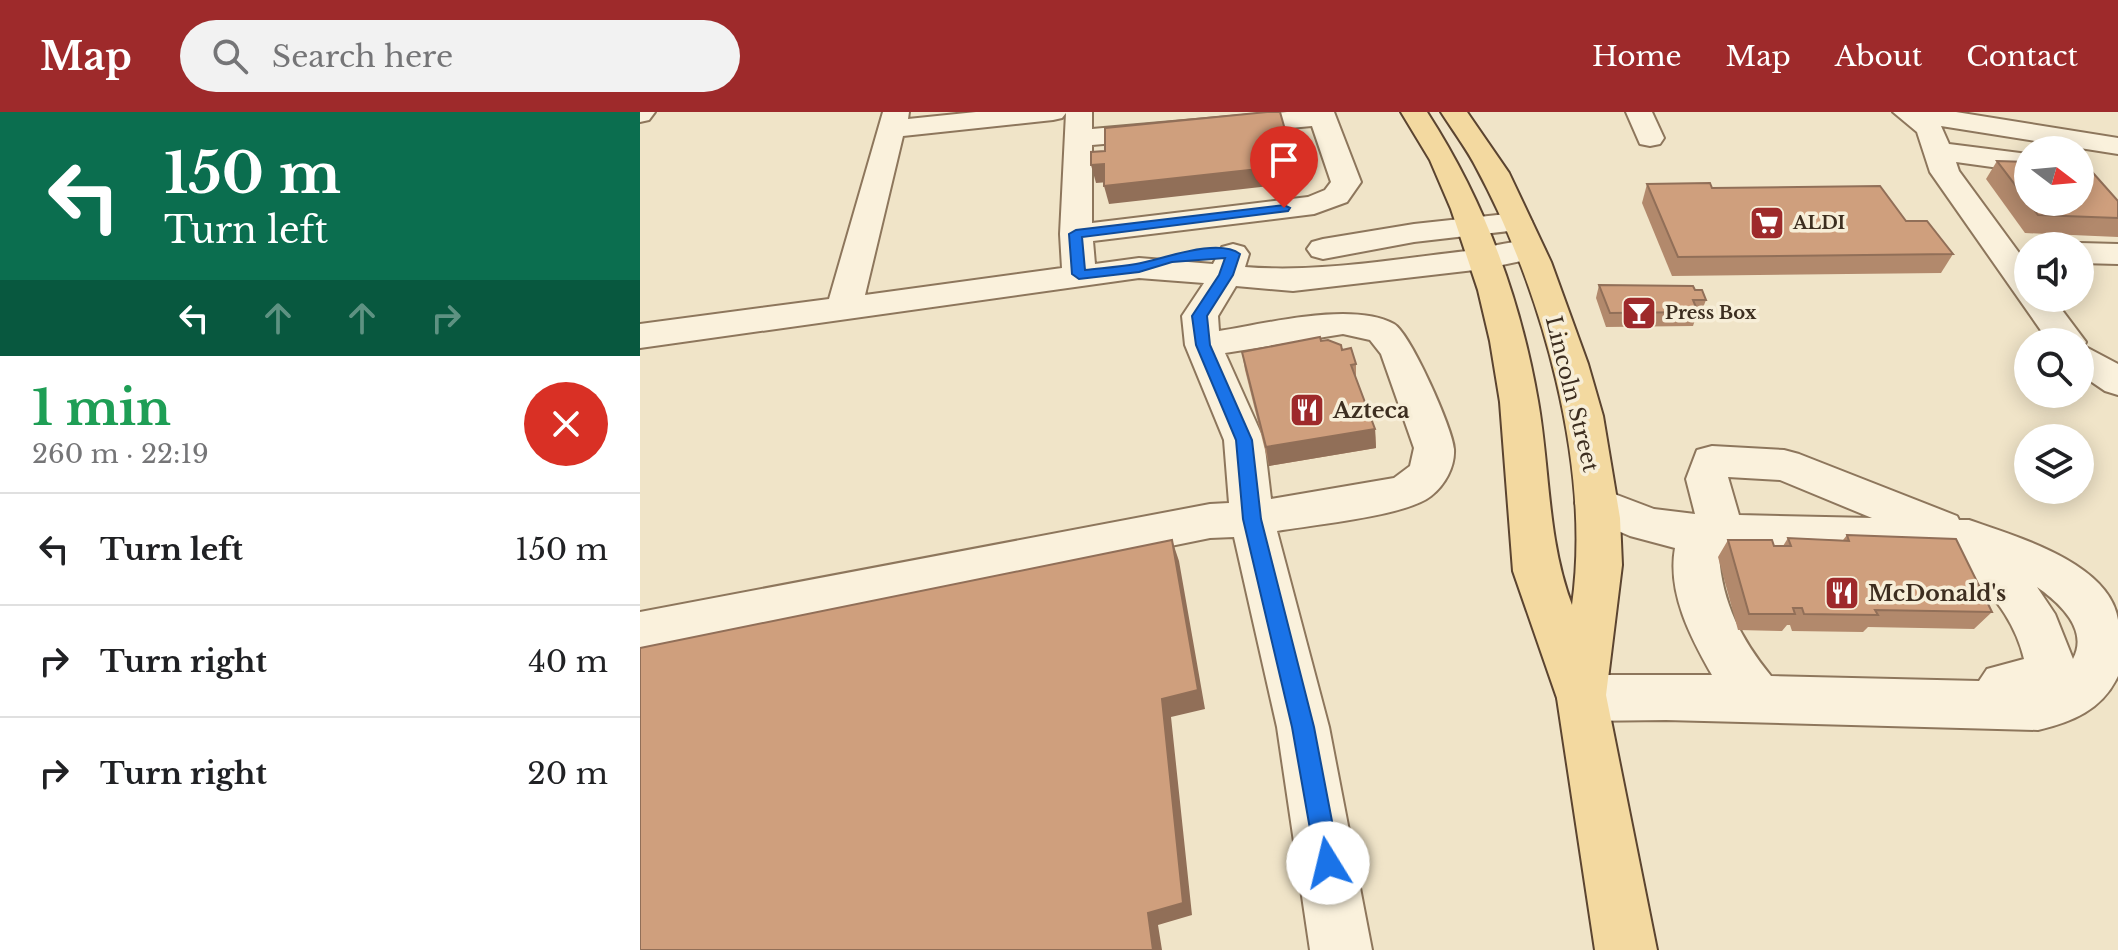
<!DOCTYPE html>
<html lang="en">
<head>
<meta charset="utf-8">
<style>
	:root { --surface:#fff; --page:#f2f2f2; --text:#202124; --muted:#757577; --line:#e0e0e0; --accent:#9e2a2b }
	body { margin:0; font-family:"Libre Baskerville",serif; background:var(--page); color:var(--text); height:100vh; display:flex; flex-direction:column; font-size:30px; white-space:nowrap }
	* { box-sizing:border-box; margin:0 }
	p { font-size:26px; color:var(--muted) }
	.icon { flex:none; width:44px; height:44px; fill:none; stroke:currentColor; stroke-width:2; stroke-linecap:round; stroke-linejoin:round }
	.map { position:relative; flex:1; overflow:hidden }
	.side { display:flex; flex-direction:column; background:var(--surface); width:640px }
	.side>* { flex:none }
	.top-card { background:#0b6e4f; color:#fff; overflow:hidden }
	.needle { width:52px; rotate:106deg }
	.fabs { position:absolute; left:1374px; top:24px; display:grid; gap:16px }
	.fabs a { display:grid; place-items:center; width:80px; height:80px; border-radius:50%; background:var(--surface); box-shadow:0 4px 20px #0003; font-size:40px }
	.pin { position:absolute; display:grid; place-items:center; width:68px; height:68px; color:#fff; margin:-82px -34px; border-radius:50% 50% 50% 0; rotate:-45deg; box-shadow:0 0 8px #0007 }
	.pin .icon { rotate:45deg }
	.me { position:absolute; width:88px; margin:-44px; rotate:351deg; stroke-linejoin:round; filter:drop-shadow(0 0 6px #0008) }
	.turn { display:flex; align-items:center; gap:28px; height:168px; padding:0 32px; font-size:36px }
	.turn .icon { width:104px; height:104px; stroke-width:2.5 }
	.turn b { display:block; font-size:56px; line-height:68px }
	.lanes { display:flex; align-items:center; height:76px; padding:0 32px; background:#0003; justify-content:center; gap:40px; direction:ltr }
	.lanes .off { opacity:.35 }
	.round { display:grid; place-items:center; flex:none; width:84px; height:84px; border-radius:42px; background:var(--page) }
	.summary { display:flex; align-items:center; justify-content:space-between; height:136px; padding:0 32px }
	h1 { font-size:48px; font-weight:800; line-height:60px; color:#1e9e55 }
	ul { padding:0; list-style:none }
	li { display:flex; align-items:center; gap:24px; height:112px; padding:0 32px; border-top:2px solid var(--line) }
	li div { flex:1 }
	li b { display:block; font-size:30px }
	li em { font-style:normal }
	header { display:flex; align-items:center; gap:48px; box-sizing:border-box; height:112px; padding:0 40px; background:var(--accent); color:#fff }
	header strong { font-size:38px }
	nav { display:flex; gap:44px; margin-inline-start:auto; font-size:28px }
	.search { width:560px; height:72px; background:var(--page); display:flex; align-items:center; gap:20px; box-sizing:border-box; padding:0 28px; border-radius:44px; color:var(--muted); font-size:30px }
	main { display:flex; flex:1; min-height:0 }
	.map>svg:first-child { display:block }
</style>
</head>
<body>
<header>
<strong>Map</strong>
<div class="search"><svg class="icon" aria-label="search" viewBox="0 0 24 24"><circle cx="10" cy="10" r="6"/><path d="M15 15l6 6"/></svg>Search here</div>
<nav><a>Home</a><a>Map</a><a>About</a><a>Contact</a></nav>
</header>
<main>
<section class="side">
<div class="top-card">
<div class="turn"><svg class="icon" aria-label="left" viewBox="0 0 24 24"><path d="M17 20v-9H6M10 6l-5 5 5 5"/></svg><div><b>150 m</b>Turn left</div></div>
<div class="lanes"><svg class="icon" aria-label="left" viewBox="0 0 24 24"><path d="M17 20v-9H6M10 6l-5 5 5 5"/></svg><svg class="icon off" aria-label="ahead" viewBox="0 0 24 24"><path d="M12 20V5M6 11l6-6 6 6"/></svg><svg class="icon off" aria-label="ahead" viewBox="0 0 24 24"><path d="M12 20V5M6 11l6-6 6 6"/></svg><svg class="icon off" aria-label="right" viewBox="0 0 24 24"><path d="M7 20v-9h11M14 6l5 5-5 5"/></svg></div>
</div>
<div class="summary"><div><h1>1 min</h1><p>260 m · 22:19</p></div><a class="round" style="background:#d93025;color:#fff"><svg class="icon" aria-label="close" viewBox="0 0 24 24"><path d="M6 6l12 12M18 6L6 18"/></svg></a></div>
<ul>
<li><svg class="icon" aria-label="left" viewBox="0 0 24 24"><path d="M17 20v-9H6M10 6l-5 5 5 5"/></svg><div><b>Turn left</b></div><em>150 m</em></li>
<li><svg class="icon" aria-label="right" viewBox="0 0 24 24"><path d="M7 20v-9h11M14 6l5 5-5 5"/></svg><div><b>Turn right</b></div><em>40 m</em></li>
<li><svg class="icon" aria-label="right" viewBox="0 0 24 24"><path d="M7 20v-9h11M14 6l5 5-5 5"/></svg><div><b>Turn right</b></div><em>20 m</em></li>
</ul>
</section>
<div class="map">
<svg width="1478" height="838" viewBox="0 0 1478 838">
	<rect width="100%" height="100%" fill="#f0e4c8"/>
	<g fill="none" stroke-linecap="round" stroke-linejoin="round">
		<g stroke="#8d765c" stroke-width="4">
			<g id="minor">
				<polygon points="0,0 15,0 9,8 0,10"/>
				<path d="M243,0H269L268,7L336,0H452V17L647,0H694L721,70L707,90L674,102L453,129L455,152L499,146L573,152L582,135L593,132L604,135L609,142L605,155C679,161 753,147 827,139C851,136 878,125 900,131L905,138L900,145L843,157L653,179L596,174L578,204L579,219C625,212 712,189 754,212C770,221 813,317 814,337C815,355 805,373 791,384C766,404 672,413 637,419L689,615L732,838H670L637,615L594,425L570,426L0,542V500L570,392L589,391L584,328L545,233L542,204L564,171L499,166L0,236V212L189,187ZM426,1L420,122L422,156L225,183L263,24L413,8L422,6ZM672,14L691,70L685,78L668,85L452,111V33ZM703,222L730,228L741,242L774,336L770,354L754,366L631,387L624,328L585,241Z"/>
				<polygon points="986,0 1012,0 1024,26 1020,32 1010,34 1000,32"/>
				<polygon points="1253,0 1316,0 1478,26 1478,42 1301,14 1309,32 1388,42 1388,60 1316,50 1319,59 1388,153 1388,186 1413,186 1446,230 1444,234 1478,252 1478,283 1465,279 1440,262 1440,230 1409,230 1290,60 1277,20"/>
				<polygon points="876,101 887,103 892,110 887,117 774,130 683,147 672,144 667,137 672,130 683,127 774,112"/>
				<polygon points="1440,131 1478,132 1478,152 1440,151 1440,134 1429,134"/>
				<path d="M1072,334L1144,338L1159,342L1317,404L1319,408H1329C1375,424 1470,451 1478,508C1478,526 1478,546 1478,564C1462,598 1432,610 1398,618L1026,608L942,609L924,602L917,586L924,570L942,563H1072C1051,526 1027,481 1035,436L990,424L941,403L935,391L941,379L956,375L1014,397L1055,402L1046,367L1057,338ZM1088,365L1140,368L1232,406L1099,403ZM1124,439L1295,443L1300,458C1310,461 1322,463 1331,468C1357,481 1378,520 1384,547L1347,557L1339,569L1131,564C1101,527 1082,491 1079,443L1104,452L1120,447ZM1397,475C1420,491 1449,518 1433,547L1415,502Z"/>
			</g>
		</g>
		<g stroke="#5b4430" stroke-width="4">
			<path id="major" d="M761,0H787C844,88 880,185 898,289C910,357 907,428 932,493C952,355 902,178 837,57C827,37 813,19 801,0H827L869,61L911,150L948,252L963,304L980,406L982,453L966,583L1017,838H955L917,586L873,459L860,290L850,229L838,178L811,97L790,48Z"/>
		</g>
		<use href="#minor" fill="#faf1dc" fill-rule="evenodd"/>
		<use href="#major" fill="#f3d9a0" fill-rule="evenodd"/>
	</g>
	<g fill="#b2896c">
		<polygon points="1357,49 1478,89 1478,125 1385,121 1346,67"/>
		<polygon points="1007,72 1072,76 1266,109 1313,142 1301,161 1032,164 1002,91"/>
		<polygon points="959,173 1055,178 1066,188 1061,201 1057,202 1053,214 966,215 956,186"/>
		<polygon points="702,238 716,252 716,267 735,317 736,336 629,354 605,258 602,240"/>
		<polygon points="1207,423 1352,500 1334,517 1228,515 1223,520 1152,519 1150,513 1147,513 1142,519 1098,518 1078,445 1088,428 1134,434 1143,434 1148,426 1203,428"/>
	</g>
	<g fill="#916f58">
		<polygon points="464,52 469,70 456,71 451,53"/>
		<polygon points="655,53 657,71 469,92 464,74"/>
		<polygon points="735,317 736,336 629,354 626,335"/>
		<polygon points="532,428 539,449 565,597 531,605 552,803 518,813 522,838 513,838 508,801"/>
	</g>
	<g fill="#cf9f7d" stroke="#916f58" stroke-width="2">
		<polygon points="627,0 640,0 655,53 464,74 464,52 451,53 451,40 465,39 465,16"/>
		<polygon points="1357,49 1388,50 1388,90 1440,90 1440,52 1446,53 1478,89 1478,106 1398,103"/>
		<polygon points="1070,71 1072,76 1240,74 1266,109 1287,109 1313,142 1038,145 1007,72"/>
		<polygon points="959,173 1053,174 1055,178 1062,178 1066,188 1053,188 1058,200 970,201"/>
		<polygon points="680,225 681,229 688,228 701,233 702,238 711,236 716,252 711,253 735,317 626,335 602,240"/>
		<polygon points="1207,423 1316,427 1352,500 1235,498 1238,503 1164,502 1162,496 1153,496 1155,502 1109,502 1088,428 1132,428 1134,434 1151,434 1148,426 1209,429"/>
		<polygon points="532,428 558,578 522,587 543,791 508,801 513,838 0,838 0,536"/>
	</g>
	<path fill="#1a73e8" stroke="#114b97" stroke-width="2" d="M644,93L650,96L648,99L442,125L445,158C462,156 479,155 496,152C521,148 577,125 600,142L593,163L567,204L570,233L612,328L621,407L674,615L700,751L697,760L688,763L680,760L676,751L652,615L603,407L596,328L556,233L552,204L579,163L585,146L532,150L499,160L439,167L432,162L429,122L436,118Z"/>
	<defs>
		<g id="supermarket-square" transform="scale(1.8)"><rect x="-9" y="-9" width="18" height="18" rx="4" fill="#9e2a2b" stroke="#f7eed8"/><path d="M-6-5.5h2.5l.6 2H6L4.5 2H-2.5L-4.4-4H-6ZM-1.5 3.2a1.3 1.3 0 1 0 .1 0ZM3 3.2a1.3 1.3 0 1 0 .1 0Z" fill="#fff"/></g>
		<g id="bar-square" transform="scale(1.8)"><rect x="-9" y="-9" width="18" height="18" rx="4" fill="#9e2a2b" stroke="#f7eed8"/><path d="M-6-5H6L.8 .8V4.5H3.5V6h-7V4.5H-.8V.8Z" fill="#fff"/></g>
		<g id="restaurant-square" transform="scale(1.8)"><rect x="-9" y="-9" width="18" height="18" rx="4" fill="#9e2a2b" stroke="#f7eed8"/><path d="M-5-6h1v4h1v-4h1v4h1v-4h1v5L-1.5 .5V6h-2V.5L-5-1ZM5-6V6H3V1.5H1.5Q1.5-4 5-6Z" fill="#fff"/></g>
	</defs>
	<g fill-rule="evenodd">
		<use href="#supermarket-square" x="1127" y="111"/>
		<use href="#bar-square" x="999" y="201"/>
		<use href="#restaurant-square" x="667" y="298"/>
		<use href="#restaurant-square" x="1202" y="481"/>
	</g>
	<g text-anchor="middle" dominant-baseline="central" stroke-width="7" stroke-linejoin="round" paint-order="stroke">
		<g font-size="18" font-weight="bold" fill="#3d2e20" stroke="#f7eed8" text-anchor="start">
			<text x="1153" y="111">ALDI</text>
			<text x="1025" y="201">Press Box</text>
		</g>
		<g font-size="22" fill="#3d2e20" stroke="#f7eed8">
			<text transform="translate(932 282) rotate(76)">Lincoln Street</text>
		</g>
		<g font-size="22" font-weight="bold" fill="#3d2e20" stroke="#f7eed8" text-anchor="start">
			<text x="693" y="298">Azteca</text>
			<text x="1228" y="481">McDonald's</text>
		</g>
	</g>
</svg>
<div class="fabs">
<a><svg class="needle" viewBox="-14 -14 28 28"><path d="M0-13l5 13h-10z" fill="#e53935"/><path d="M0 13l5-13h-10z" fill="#757577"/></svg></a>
<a><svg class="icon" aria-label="sound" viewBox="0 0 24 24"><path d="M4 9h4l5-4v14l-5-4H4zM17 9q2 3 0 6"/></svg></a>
<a><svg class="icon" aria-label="search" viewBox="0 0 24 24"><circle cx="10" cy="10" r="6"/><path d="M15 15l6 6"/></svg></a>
<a><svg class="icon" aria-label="layers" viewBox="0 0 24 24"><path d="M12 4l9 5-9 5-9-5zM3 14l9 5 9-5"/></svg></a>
</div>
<div class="pin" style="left:644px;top:96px;background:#d93025"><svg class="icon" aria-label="arrive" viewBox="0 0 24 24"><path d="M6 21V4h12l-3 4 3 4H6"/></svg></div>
<svg class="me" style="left:688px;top:751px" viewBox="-20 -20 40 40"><circle r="19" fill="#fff"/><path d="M0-13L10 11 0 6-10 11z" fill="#1a73e8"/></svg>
</div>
</main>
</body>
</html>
